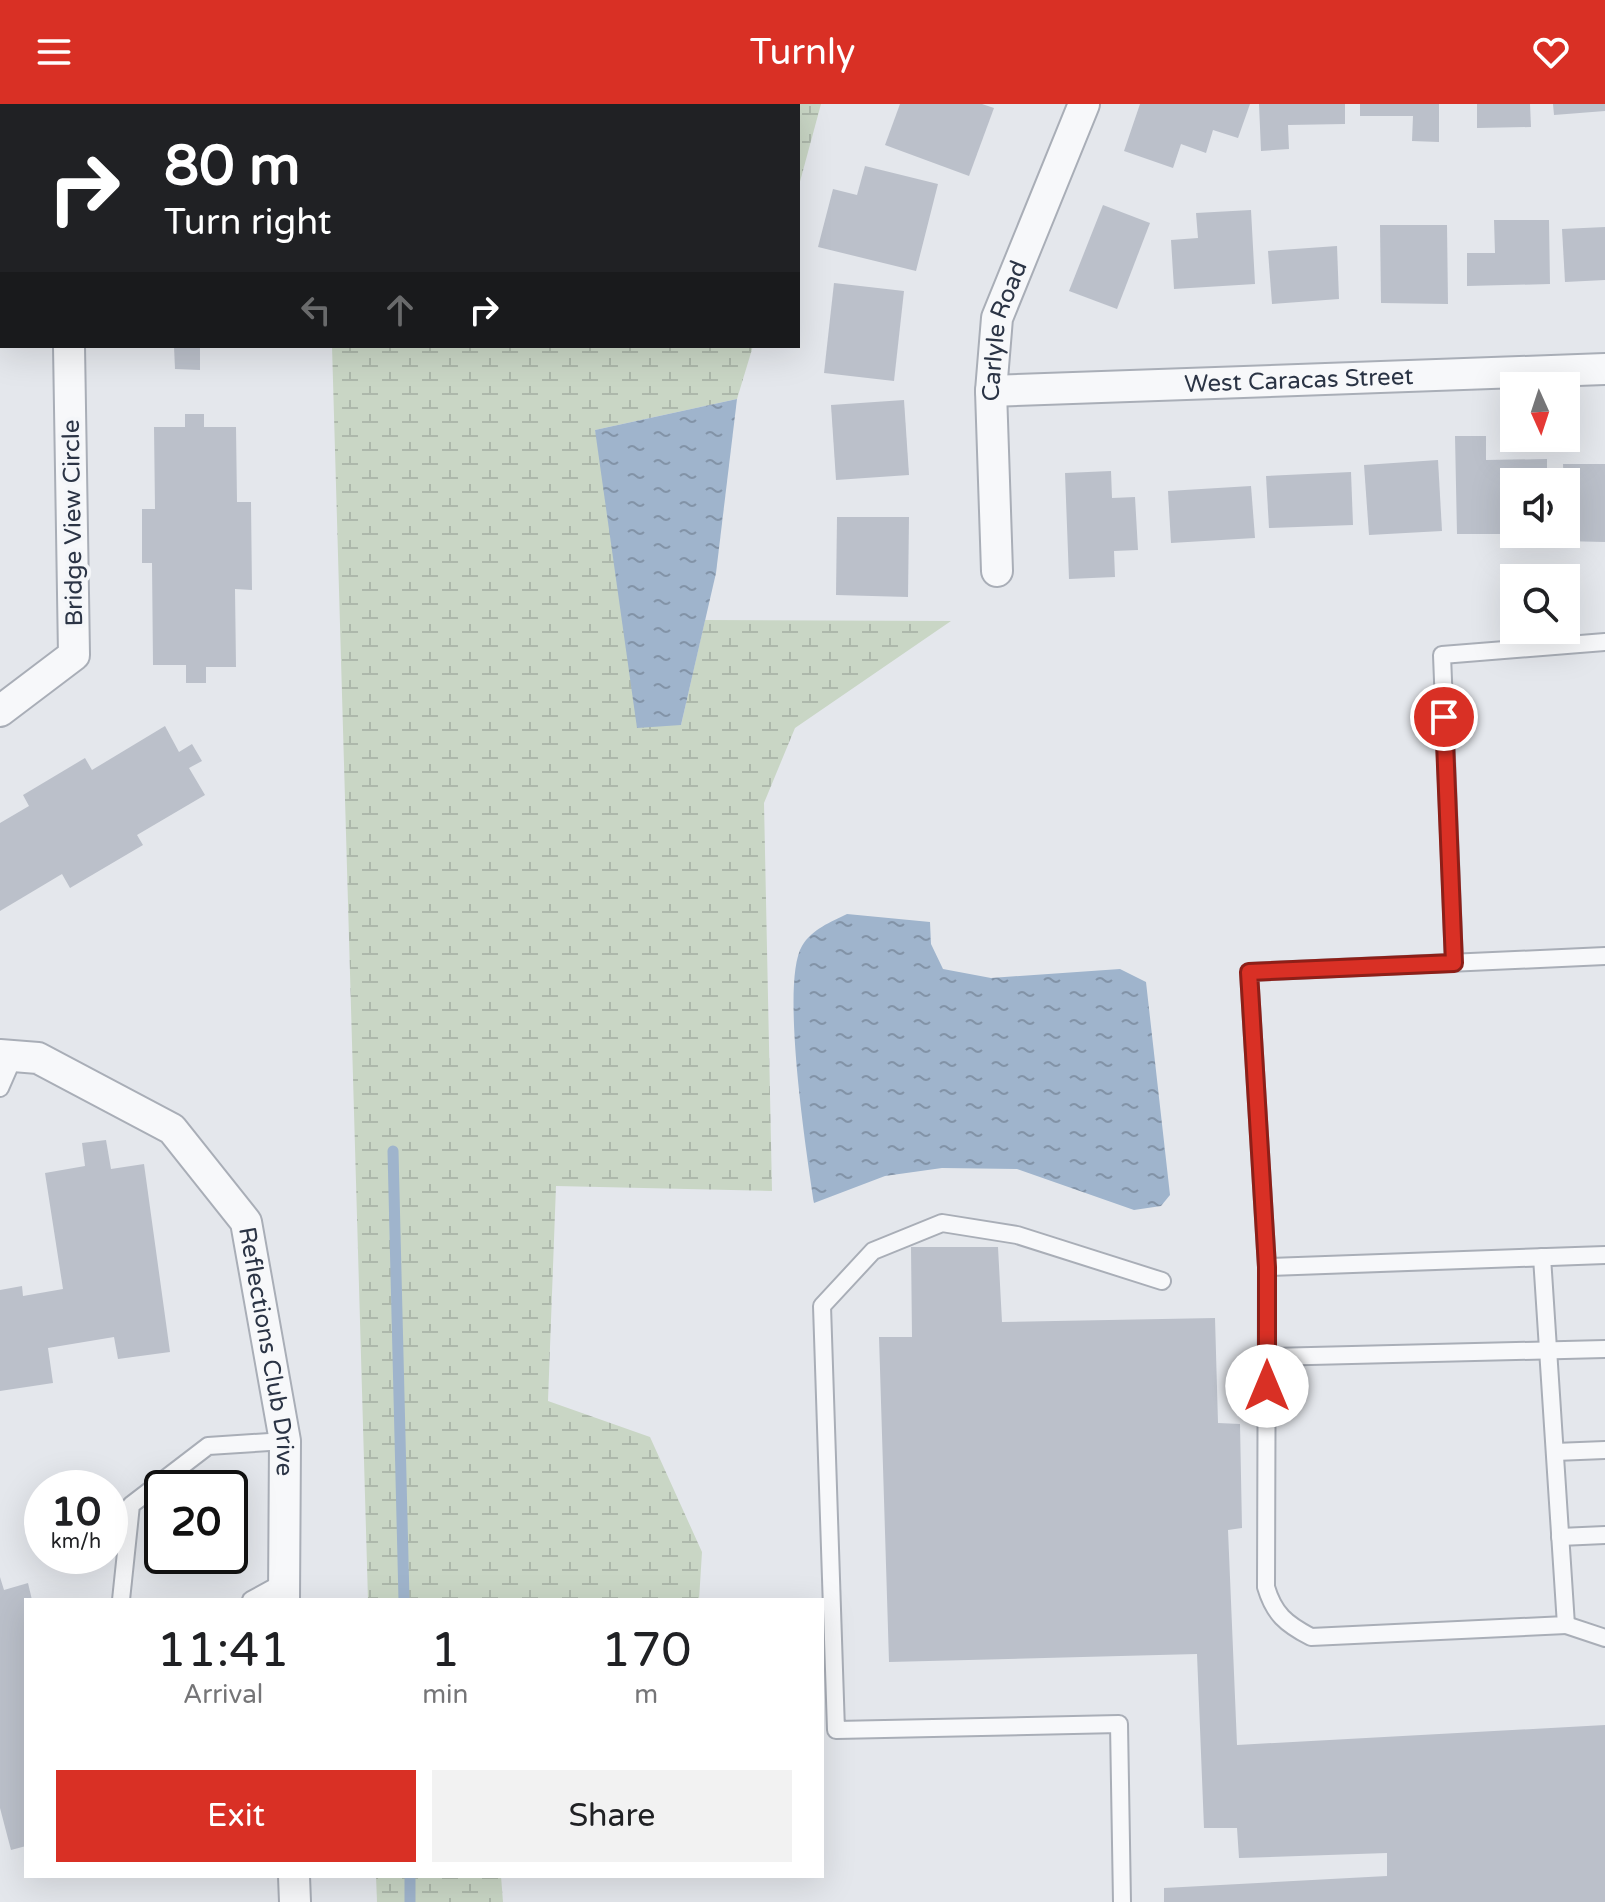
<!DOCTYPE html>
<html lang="en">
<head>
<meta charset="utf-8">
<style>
	:root { --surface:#fff; --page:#f2f2f2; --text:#202124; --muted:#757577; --accent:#d93025 }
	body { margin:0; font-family:"Varela Round",sans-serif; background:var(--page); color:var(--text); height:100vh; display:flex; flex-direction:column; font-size:30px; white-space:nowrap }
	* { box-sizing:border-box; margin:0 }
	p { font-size:26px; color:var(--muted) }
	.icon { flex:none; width:44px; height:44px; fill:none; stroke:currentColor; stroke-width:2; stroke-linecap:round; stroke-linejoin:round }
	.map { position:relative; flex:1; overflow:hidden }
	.side { position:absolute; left:24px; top:1494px; width:800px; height:280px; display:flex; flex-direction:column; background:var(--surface); border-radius:0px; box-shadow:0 8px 32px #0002 }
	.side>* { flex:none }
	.hud { position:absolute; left:0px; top:0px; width:800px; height:244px; box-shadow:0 8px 32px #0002; background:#202124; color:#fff; overflow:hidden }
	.needle { width:52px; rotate:177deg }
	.tools { position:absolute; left:1500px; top:268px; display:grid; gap:16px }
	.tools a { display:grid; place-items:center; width:80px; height:80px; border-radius:0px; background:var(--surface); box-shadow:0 8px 32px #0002; font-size:40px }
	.speed { position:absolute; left:24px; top:1366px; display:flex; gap:16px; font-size:40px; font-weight:700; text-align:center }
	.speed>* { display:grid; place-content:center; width:104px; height:104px; border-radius:50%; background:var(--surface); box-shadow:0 8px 32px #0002; line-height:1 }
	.speed small { font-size:20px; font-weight:400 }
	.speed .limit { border:4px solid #111; border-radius:12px; background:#fff; color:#111 }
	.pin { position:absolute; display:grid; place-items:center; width:68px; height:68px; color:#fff; margin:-34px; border:4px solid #fff; border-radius:50%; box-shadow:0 2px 8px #0007 }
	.me { position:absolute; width:88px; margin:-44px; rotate:0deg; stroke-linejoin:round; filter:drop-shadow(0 0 6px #0008) }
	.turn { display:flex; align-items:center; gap:28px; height:168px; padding:0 32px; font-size:36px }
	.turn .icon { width:104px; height:104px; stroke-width:2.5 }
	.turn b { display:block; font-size:56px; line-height:68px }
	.lanes { display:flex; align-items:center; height:76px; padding:0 32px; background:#0003; justify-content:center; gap:40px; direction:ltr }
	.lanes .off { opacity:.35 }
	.eta { display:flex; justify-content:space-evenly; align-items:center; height:136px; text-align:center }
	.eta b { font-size:48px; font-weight:600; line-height:56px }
	.button { display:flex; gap:16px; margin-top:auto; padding:16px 32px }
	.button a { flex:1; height:92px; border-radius:0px; background:var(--accent); color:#fff; font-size:32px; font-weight:600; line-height:92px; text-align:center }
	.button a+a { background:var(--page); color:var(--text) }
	header { display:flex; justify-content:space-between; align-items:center; height:104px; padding:0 32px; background:var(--accent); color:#fff; font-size:36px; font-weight:600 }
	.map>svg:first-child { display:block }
</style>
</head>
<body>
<header><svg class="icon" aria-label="menu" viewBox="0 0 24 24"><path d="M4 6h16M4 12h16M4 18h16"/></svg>Turnly<svg class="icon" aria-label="heart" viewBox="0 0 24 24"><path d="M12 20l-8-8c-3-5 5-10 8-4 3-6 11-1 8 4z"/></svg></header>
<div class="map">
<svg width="1605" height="1798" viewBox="0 0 1605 1798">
	<defs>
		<pattern id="wetland-marsh" width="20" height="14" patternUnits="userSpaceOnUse" patternTransform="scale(2)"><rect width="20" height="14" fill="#c9d6c5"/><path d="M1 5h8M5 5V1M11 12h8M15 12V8" fill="none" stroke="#adb8ab"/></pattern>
		<pattern id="water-ripples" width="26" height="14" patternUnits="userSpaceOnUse" patternTransform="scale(2)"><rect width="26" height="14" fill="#9fb4cc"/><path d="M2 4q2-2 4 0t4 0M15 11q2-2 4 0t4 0" fill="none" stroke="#8293a7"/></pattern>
	</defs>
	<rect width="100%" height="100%" fill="#e4e7ec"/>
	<g fill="url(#wetland-marsh)">
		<polygon points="659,0 821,0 798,85 798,2"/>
		<polygon points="332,242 753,242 737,295 595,326 681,621 705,516 951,517 795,624 764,699 772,1087 556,1082 548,1297 650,1333 702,1448 699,1496 368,1496"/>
		<polygon points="376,1772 501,1772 503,1798 377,1798"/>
	</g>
	<g fill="url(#water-ripples)">
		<polygon points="737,295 716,469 681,621 637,624 595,326"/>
		<path d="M847,810L930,818L931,840L943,865L991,874L1120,865L1146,878L1170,1091L1161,1102L1134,1106L1017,1065L942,1064L885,1072L814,1099C807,1051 780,879 802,842C812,825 831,818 847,810Z"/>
	</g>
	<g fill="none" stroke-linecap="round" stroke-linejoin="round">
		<g stroke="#9fb4cc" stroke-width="11">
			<polyline points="393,1047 404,1496"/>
			<polyline points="410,1772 410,1798"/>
		</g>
	</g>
	<g fill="#bbc0ca">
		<polygon points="900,0 982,0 994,4 969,72 885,41"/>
		<polygon points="1140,0 1250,0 1238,34 1213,26 1206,49 1181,40 1173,64 1124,47"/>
		<polygon points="1259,0 1345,0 1345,20 1288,21 1289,45 1261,47"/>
		<polygon points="1360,0 1439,0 1439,38 1412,37 1413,12 1360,12"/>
		<polygon points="1477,0 1530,0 1531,23 1477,24"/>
		<polygon points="1553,0 1605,0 1605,7 1554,11"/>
		<polygon points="865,62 938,80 916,167 818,143 833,85 857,91"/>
		<polygon points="1103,101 1150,119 1117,205 1069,187"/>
		<polygon points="1251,106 1255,180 1174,185 1171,136 1198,134 1196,109"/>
		<polygon points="1494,116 1549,116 1550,180 1467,182 1467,149 1495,149"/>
		<polygon points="1380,121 1447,121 1448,200 1381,199"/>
		<polygon points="1605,123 1605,176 1565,178 1562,125"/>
		<polygon points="1337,142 1339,195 1272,200 1268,147"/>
		<polygon points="834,179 904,187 894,277 824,269"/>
		<polygon points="174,242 200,242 200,266 175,265"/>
		<polygon points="904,296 909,371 836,376 831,301"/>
		<polygon points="185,310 204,310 204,323 236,323 237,398 251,398 252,486 235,485 236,563 206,563 206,579 186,579 186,561 153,561 152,459 142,459 142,405 155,405 154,323 185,323"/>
		<polygon points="1455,332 1486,332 1486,356 1547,355 1547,378 1514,378 1514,430 1457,430"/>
		<polygon points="1438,356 1442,427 1369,431 1364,361"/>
		<polygon points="1563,360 1605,360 1605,438 1563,437 1563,430 1566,430"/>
		<polygon points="1111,367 1112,394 1135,393 1138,446 1114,447 1115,473 1069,475 1065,369"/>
		<polygon points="1351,368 1353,421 1269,424 1266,372"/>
		<polygon points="1251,382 1255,434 1171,439 1168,387"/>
		<polygon points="837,413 909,413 908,493 836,491"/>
		<polygon points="165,622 179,648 192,640 202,657 189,664 205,691 137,731 143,741 70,784 62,770 0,807 0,719 29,702 23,691 85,654 92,666"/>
		<polygon points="106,1036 111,1065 144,1060 170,1248 118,1255 114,1233 48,1244 53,1279 0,1287 0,1186 22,1182 23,1192 63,1185 45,1069 85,1062 82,1039"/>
		<polygon points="911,1143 998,1143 1002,1218 1215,1214 1218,1319 1240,1320 1242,1424 1228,1426 1237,1641 1605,1621 1605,1798 1164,1798 1164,1784 1387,1772 1387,1749 1239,1754 1237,1724 1204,1724 1197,1550 889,1558 879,1233 912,1233"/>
		<polygon points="0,1473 4,1486 28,1479 32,1496 26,1496 26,1742 11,1746 0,1704"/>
	</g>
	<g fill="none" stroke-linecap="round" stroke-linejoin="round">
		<g stroke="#a9aeb7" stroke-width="20">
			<g id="service">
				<polyline points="1605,852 1249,868 1267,1163 1605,1151"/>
				<polyline points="1454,859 1442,551 1605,538"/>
				<polyline points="0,984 14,952"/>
				<path d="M1267,1163L1266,1483C1274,1510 1286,1520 1311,1533L1566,1521L1542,1153"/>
				<polyline points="1267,1253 1605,1245"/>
				<polyline points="1555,1348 1605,1346"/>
				<polyline points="1560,1433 1605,1431"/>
				<polyline points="121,1496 131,1401 208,1342 285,1337"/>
				<polyline points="251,1496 284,1478"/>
				<polyline points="1566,1521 1605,1534"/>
				<polyline points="1122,1798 1119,1620 836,1626 822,1202 873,1147 942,1119 1017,1131 1162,1177"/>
			</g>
		</g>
		<g stroke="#a9aeb7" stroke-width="34">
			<g id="minor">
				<polyline points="0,94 2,93"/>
				<path id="s1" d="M991,287L1605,265"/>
				<path id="s2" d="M997,467L991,287L997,214L1084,0"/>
				<polyline points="0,607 74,551 69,242"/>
				<path id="s3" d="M0,951L38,954L172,1025L246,1118L285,1337L284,1496"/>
				<polyline points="294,1772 295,1798"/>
			</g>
		</g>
		<use href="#service" stroke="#f7f8fa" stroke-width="16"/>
		<use href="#minor" stroke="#f7f8fa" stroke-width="30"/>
	</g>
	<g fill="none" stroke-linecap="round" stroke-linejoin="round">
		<g stroke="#8d1f18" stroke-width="20">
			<polyline id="route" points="1267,1282 1267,1163 1249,868 1454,859 1444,613"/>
		</g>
		<use href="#route" stroke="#d93025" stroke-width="14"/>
	</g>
	<g text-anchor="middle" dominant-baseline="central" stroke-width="8" stroke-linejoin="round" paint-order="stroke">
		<g font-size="24" fill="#2b3445" stroke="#f4f6f9">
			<text stroke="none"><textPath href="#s2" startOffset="242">Carlyle Road</textPath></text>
			<text stroke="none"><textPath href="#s1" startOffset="308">West Caracas Street</textPath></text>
			<text transform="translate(73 419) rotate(-91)">Bridge View Circle</text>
			<text stroke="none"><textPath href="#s3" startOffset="440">Reflections Club Drive</textPath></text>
		</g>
	</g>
</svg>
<div class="tools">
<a><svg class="needle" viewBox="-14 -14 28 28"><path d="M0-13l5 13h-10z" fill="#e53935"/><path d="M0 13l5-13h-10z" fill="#757577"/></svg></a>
<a><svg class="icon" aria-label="sound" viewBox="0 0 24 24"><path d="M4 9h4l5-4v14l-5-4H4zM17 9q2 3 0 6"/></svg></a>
<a><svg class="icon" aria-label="search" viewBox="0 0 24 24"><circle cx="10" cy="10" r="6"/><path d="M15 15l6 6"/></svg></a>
</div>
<div class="speed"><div>10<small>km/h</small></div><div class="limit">20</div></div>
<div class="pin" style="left:1444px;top:613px;background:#d93025"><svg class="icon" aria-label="arrive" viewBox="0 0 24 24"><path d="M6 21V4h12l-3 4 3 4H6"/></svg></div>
<svg class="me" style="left:1267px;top:1282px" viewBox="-20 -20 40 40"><circle r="19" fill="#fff"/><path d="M0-13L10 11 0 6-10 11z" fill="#d93025"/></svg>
<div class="hud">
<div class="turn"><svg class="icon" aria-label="right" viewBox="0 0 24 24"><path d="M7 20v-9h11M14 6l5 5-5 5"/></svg><div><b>80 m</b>Turn right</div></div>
<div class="lanes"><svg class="icon off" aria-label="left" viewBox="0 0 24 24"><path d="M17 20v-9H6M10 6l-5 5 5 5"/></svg><svg class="icon off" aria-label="ahead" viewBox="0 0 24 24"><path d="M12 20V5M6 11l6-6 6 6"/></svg><svg class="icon" aria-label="right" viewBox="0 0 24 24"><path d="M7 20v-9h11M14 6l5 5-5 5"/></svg></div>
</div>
<section class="side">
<div class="eta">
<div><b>11:41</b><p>Arrival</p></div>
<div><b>1</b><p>min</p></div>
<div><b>170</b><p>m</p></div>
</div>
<div class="button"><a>Exit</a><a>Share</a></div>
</section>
</div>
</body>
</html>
